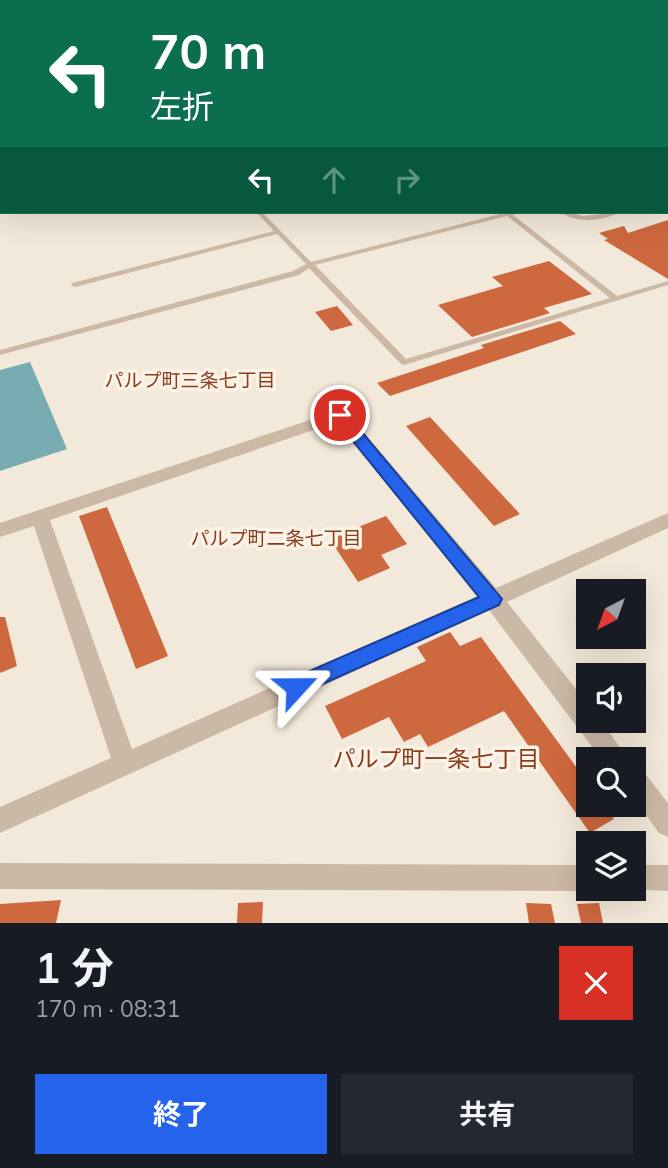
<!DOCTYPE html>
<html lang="ja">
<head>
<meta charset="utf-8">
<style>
	:root { --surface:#171b24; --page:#242831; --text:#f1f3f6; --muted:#9ea1a6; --accent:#2563eb }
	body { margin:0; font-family:Mulish,"Noto Sans JP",sans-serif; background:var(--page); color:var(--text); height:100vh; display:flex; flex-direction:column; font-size:26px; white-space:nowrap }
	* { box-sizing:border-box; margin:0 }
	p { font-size:23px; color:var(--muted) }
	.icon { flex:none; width:38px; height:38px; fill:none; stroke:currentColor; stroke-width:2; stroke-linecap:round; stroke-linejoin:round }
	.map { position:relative; height:923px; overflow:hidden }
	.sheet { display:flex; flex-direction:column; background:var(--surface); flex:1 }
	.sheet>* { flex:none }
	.top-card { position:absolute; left:0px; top:0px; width:668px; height:214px; box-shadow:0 7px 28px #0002; background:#0b6e4f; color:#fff; overflow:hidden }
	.needle { width:46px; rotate:221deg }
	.tools { position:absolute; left:576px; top:579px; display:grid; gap:14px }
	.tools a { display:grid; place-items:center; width:70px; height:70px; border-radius:0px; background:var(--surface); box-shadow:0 7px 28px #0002; font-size:35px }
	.pin { position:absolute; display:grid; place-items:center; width:60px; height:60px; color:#fff; margin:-30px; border:4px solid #fff; border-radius:50%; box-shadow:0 2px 7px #0007 }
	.me { position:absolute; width:77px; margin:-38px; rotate:66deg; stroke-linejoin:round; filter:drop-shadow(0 0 5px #0008) }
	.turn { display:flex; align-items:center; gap:24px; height:147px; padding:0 35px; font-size:32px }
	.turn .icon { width:91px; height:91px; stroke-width:2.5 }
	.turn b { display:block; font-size:49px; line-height:60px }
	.lanes { display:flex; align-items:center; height:66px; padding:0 35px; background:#0003; justify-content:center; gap:35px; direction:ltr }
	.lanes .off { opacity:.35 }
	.round { display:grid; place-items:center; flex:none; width:74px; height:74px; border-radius:0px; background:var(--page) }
	.headline { display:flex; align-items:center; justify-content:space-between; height:119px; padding:0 35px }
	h1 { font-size:42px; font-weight:700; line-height:52px }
	.button { display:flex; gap:14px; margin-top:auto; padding:14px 35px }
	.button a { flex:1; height:80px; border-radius:0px; background:var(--accent); color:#fff; font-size:28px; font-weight:700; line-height:80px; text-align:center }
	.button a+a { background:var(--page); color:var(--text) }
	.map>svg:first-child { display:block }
</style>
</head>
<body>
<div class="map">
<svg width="668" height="923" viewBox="0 0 668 923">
	<rect width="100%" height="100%" fill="#f3e9da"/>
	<polygon fill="#77adb2" points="30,362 67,449 0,471 0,370"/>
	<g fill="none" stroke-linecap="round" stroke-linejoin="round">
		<polyline stroke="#77adb2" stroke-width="2.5" points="169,2 182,0"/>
	</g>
	<g fill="#ce683e">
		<polygon points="668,220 668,279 604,240 608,239 599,233 624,226 628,233"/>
		<polygon points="549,261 592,294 544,308 550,313 472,337 438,305 503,286 492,277"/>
		<polygon points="337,306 353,325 331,331 315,312"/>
		<polygon points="560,321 576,334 390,396 377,383 484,348 481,345"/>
		<polygon points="430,417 520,514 494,526 406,426"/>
		<polygon points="107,507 168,656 136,669 79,516"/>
		<polygon points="386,516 407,544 381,555 390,568 358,582 333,544 337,543 333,537"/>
		<polygon points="0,617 5,617 17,666 0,673"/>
		<polygon points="450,632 460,646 481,637 588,783 588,805 604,805 614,819 590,833 504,711 428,747 420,734 404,742 389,717 342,739 325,706 426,661 417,647"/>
		<polygon points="61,900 56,923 0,923 0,904"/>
		<polygon points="263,902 262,923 237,923 238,903"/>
		<polygon points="526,903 551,904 555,923 529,923"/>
		<polygon points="599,903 603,923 581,923 577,904"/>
	</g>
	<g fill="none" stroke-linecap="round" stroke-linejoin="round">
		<g fill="#ccb9a5" fill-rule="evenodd">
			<rect x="667" y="51" width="1" height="2"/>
			<rect x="667" y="76" width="1" height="2"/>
			<rect x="667" y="126" width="1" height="4"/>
			<polygon points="2,157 2,161 0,162 0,158"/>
			<rect x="667" y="173" width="1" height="5"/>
			<path d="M256,212H262L311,262L508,212H520L513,215L617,296L668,281V285L404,365L401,364L309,268L299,275L0,355V350L293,271L306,264L277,234L75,287L71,285L72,283L274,231ZM507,216L610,298L406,359L315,265Z"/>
			<path d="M560,212H568L583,216L621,212C603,221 577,224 560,212Z"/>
		</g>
		<g fill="#ccb9a5" fill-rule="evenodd">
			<path d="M340,410L346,411L496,588L668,513V528L507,602L588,704V721H601L629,760H602L489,610L0,833V807L111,758L34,526L0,537V523ZM337,422L478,596L132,749L50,520Z"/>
			<polygon points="634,768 643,771 668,803 668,837 659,833 634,799"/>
			<polygon points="0,863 588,865 588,889 594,889 588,891 0,889"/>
			<polygon points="634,865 668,865 668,891 628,889 634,889"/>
		</g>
		<g fill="#a08877" fill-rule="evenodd">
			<polygon points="161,0 158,2 141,2"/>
			<polygon points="0,18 2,18 0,23"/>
		</g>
	</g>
	<polygon fill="#2563eb" stroke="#184099" stroke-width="2" points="340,410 345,412 502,599 499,605 296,696 289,693 286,687 289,680 479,597 335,419 333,415"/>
	<g text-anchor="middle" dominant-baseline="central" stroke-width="7" stroke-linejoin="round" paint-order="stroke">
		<g font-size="19" fill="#8c3b1b" stroke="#fbf3e7">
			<text x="190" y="380">パルプ町三条七丁目</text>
			<text x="276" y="538">パルプ町二条七丁目</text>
		</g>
		<g font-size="23" fill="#8c3b1b" stroke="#fbf3e7">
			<text x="436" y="758">パルプ町一条七丁目</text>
		</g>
	</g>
</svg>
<div class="tools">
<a><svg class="needle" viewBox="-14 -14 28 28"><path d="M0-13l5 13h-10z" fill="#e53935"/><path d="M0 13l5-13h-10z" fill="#9ea1a6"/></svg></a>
<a><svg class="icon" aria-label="sound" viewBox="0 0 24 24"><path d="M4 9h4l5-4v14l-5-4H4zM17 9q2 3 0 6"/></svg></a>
<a><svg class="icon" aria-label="search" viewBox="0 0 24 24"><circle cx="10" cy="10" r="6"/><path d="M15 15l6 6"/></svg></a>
<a><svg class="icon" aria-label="layers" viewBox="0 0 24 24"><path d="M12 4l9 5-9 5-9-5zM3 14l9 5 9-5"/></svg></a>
</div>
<div class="pin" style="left:340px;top:415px;background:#d93025"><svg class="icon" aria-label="arrive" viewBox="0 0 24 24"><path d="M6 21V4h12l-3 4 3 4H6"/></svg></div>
<svg class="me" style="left:296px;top:687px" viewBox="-20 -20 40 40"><path d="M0-17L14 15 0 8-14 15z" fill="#2563eb" stroke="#fff" stroke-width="4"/></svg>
<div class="top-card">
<div class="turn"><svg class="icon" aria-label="left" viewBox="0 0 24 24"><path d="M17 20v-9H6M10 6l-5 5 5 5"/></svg><div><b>70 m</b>左折</div></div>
<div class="lanes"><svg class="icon" aria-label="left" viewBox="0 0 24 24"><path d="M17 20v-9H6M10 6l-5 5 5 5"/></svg><svg class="icon off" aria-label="ahead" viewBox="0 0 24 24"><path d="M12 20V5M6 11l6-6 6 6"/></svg><svg class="icon off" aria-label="right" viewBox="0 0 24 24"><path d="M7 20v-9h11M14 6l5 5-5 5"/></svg></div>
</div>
</div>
<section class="sheet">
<div class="headline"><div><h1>1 分</h1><p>170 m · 08:31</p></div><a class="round" style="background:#d93025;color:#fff"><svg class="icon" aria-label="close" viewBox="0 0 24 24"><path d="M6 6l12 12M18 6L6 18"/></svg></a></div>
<div class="button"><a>終了</a><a>共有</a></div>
</section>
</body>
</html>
